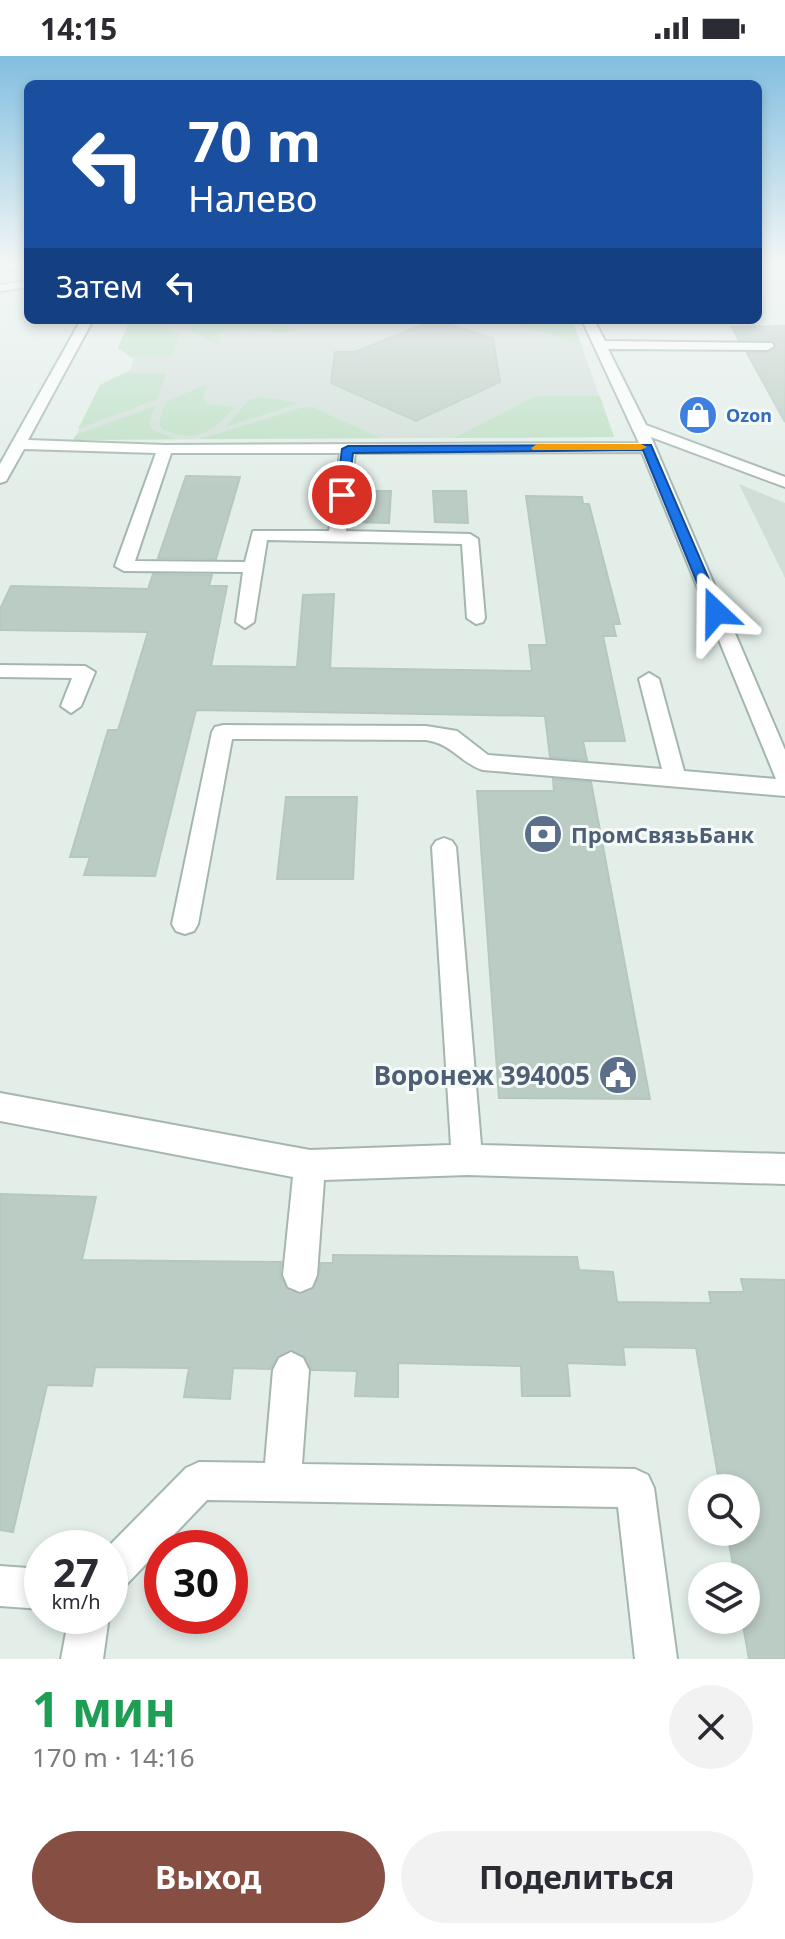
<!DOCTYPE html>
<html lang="ru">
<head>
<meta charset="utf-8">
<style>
	:root { --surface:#fff; --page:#f2f2f3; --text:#2b2b33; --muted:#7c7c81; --accent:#874e44 }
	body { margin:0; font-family:"Noto Sans",sans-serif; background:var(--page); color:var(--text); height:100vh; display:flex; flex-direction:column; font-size:30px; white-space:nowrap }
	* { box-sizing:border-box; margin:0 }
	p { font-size:26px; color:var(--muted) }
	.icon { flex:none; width:44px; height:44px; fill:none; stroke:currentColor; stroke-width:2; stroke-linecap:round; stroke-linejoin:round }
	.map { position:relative; height:1603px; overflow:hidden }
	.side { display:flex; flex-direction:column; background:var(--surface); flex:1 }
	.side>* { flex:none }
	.hud { position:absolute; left:24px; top:24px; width:738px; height:244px; border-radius:12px; box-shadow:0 4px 12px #0003; background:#1a4fa0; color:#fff; overflow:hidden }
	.fabs { position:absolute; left:688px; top:1418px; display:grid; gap:16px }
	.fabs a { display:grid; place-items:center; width:72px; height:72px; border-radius:50%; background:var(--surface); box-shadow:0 4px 12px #0003; font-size:40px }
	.speed { position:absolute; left:24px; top:1474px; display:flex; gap:16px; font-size:40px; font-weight:700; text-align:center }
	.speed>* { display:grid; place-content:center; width:104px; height:104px; border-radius:50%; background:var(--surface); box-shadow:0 4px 12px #0003; line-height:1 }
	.speed small { font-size:20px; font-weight:400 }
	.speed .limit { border:12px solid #d22; background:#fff; color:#111 }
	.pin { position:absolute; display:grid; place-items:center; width:68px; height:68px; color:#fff; margin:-34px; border:4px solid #fff; border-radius:50%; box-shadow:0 2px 8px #0007 }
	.me { position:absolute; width:88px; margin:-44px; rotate:337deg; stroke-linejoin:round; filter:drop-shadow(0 0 6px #0008) }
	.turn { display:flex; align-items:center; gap:28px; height:168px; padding:0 32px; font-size:36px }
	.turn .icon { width:104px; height:104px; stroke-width:2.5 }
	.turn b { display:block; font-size:56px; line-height:68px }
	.then { display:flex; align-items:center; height:76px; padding:0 32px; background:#0003; gap:16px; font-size:30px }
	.round { display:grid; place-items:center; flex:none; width:84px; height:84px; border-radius:42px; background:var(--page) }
	.overview { display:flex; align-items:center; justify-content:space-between; height:136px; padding:0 32px }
	h1 { font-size:48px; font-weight:700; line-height:60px; color:#1e9e55 }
	.action { display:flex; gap:16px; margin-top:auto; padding:16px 32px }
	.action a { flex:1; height:92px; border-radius:48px; background:var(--accent); color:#fff; font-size:32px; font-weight:700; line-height:92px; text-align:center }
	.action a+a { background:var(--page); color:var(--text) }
	.status { display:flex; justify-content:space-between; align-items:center; height:56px; padding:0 40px; background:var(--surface); direction:ltr }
	.status svg { height:22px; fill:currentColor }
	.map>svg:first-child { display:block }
</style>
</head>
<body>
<div class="status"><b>14:15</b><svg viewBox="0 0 49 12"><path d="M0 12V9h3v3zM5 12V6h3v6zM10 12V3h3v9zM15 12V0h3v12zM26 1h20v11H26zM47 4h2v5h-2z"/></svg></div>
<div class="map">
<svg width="785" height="1603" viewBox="0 0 785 1603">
	<rect width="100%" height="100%" fill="#e3eee9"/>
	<g fill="#d1ded8">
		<polygon points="130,264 572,264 614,381 74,384 100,329 130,314 134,303 118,292"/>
		<polygon points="739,428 785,447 785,522"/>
	</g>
	<g fill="#bcdfc4">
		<polygon points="130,264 151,264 180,278 172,300 131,301 118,292"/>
		<path d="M195,264H270L296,274C272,282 247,267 222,276L218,289L190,275Z"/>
		<polygon points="509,264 572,264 582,290"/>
		<polygon points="125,317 166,317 157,343 78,373 100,329"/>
		<path d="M207,328L203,343L208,349L235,351C212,376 197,388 162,373L159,366L166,346Z"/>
		<polygon points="536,340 600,340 614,381 454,382"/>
		<polygon points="262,341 300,347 225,371 249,344"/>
		<polygon points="155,350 149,366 152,374 175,383 73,384 76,379"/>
		<polygon points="312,351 380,382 200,383 301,352"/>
	</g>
	<g fill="#bbccc4" stroke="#b5c8bf" stroke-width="2">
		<polygon points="434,264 493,282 500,326 416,365 331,327 335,296 355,296"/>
		<polygon points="785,270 785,366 747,297 768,297 776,288 772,284 739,284 732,271"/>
		<polygon points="186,420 240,421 216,503 158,502"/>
		<polygon points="358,435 391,435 389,467 356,466"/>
		<polygon points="433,435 466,435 468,467 435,466"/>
		<polygon points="526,440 582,441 583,448 589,448 620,568 613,568 616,580 603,580 625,685 583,685 587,704 550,701 545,660 196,654 155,820 84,819 90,801 70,801 108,674 118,674 148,576 0,574 0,553 11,530 148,533 153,518 212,519 209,530 227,530 211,610 297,611 303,539 334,538 330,612 532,615 529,589 547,589"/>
		<polygon points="553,723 591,726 650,1043 499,1042 477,735 554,735"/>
		<polygon points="286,741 357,741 353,823 277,823"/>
		<polygon points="0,1138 96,1141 82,1204 281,1206 280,1219 285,1232 299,1239 315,1232 321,1207 333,1207 333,1199 577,1201 579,1214 613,1216 617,1246 711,1247 709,1236 744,1236 741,1223 785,1224 785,1603 749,1603 742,1564 746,1564 746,1520 735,1520 727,1476 746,1476 746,1432 720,1432 696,1292 623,1291 625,1309 567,1307 570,1340 522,1340 521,1310 398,1307 398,1341 355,1340 357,1315 312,1314 306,1301 292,1293 278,1299 270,1313 233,1312 230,1343 184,1341 189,1312 95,1311 92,1330 47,1329 13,1476 0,1474"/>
	</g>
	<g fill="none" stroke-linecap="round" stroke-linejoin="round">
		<polyline stroke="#bccbc5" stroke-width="12" stroke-dasharray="12 6" stroke-linecap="butt" points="768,290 780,289"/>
		<polyline stroke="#bccbc5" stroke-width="16" stroke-dasharray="16 8" stroke-linecap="butt" points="339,461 342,439"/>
		<polyline stroke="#bccbc5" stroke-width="36" stroke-dasharray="36 18" stroke-linecap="butt" points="291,1314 300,1219"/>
		<g stroke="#a5b6b0" stroke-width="4">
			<g id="minor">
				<polygon points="0,208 28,211 28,217 0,210"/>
				<polygon points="28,225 28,231 0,235 0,229"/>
				<path d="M81,264H93L28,384L165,389L639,387L582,264H594L605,285L772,287L774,290L768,294L608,293L646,369L785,421V431L651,381L785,694V740L483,714C460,707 453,688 426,684L232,683L198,868L194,875L185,878L176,875L172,868L212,676L215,671L223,669L426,670L457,675L488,699L662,713L639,623L649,617L659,623L684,715L776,723L642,396L355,397L350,439L342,444L334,439L340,397H171L135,505L245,506L253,475H329L331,461L339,456L347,461L346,475L470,478L478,483L485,562L483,566L476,568L467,562L462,488L267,484L254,566L245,572L236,566L243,516L124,515L115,510L156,397L24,393L6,425L0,427V408Z"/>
				<polygon points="0,609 85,610 95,616 81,650 71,657 61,650 72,622 0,621"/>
				<polygon points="444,782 452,785 456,791 481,1089 785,1098 785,1128 467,1119 324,1124 317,1219 312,1231 300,1236 288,1231 283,1219 293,1121 0,1065 0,1037 310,1094 451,1089 432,791 436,785"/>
				<polygon points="291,1296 303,1302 309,1314 302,1408 635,1413 648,1419 654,1432 677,1603 635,1603 618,1451 207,1444 124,1531 110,1537 110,1492 107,1492 186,1412 199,1406 265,1407 273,1314 279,1302"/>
				<polygon points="0,1510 42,1513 42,1553 0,1550"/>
				<polygon points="69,1560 109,1560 103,1603 61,1603"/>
			</g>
		</g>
		<use href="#minor" fill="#fff" fill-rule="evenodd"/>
	</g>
	<linearGradient id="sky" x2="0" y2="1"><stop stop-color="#82bee0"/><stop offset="0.48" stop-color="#f2f7f5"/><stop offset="1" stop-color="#f2f7f5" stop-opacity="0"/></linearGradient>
	<rect width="785" height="433" fill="url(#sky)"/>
	<polygon fill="#1a73e8" stroke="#114b97" stroke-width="2" points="651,389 723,556 721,559 716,560 709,556 643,394 353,397 348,439 342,443 336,439 342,393 348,390"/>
	<polygon fill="#f59e0b" points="537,388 641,388 647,391 641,394 533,394 531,392"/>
	<defs>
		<g id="shop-disc" transform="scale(2)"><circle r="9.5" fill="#3f7fe0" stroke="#f4faf7"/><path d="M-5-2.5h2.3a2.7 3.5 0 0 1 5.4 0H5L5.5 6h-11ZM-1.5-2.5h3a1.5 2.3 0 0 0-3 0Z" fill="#fff"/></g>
		<g id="bank-disc" transform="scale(2)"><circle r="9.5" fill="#5c6f8a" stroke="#f4faf7"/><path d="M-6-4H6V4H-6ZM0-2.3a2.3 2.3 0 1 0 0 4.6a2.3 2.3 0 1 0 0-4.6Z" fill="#fff"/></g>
		<g id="civic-disc" transform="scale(2)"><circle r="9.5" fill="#5c6f8a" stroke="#f4faf7"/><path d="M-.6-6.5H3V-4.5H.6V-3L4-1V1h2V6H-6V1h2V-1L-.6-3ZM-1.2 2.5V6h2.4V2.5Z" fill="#fff"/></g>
	</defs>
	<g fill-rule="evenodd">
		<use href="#shop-disc" x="698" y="359"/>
		<use href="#bank-disc" x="543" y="778"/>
		<use href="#civic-disc" x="618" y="1019"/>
	</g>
	<g text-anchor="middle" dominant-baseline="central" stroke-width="6" stroke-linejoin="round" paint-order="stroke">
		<g font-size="18" font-weight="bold" fill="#366cbe" stroke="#f4faf7" text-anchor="start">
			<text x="726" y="359">Ozon</text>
		</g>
		<g font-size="22" font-weight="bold" fill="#4e5e75" stroke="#f4faf7" text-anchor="start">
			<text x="571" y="778">ПромСвязьБанк</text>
		</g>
		<g font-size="26" font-weight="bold" fill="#4e5e75" stroke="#f4faf7" text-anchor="end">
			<text x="590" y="1019">Воронеж 394005</text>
		</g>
	</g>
</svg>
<div class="fabs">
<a><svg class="icon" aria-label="search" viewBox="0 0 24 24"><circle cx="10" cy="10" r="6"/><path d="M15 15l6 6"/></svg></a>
<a><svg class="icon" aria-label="layers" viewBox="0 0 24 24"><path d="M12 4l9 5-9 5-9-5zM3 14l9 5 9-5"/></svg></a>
</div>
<div class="speed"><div>27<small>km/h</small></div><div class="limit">30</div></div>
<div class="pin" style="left:342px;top:439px;background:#d93025"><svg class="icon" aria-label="arrive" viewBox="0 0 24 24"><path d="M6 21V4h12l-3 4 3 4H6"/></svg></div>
<svg class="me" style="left:716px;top:556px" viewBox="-20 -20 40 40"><path d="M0-17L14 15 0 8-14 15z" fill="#1a73e8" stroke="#fff" stroke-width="4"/></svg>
<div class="hud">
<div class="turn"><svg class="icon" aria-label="left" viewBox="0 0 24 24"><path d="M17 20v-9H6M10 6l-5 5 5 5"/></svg><div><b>70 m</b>Налево</div></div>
<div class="then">Затем<svg class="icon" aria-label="left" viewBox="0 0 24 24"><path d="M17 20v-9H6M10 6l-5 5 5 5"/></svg></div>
</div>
</div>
<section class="side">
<div class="overview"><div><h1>1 мин</h1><p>170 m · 14:16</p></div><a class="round"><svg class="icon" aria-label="close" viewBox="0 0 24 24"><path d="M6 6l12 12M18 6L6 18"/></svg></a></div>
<div class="action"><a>Выход</a><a>Поделиться</a></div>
</section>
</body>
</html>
